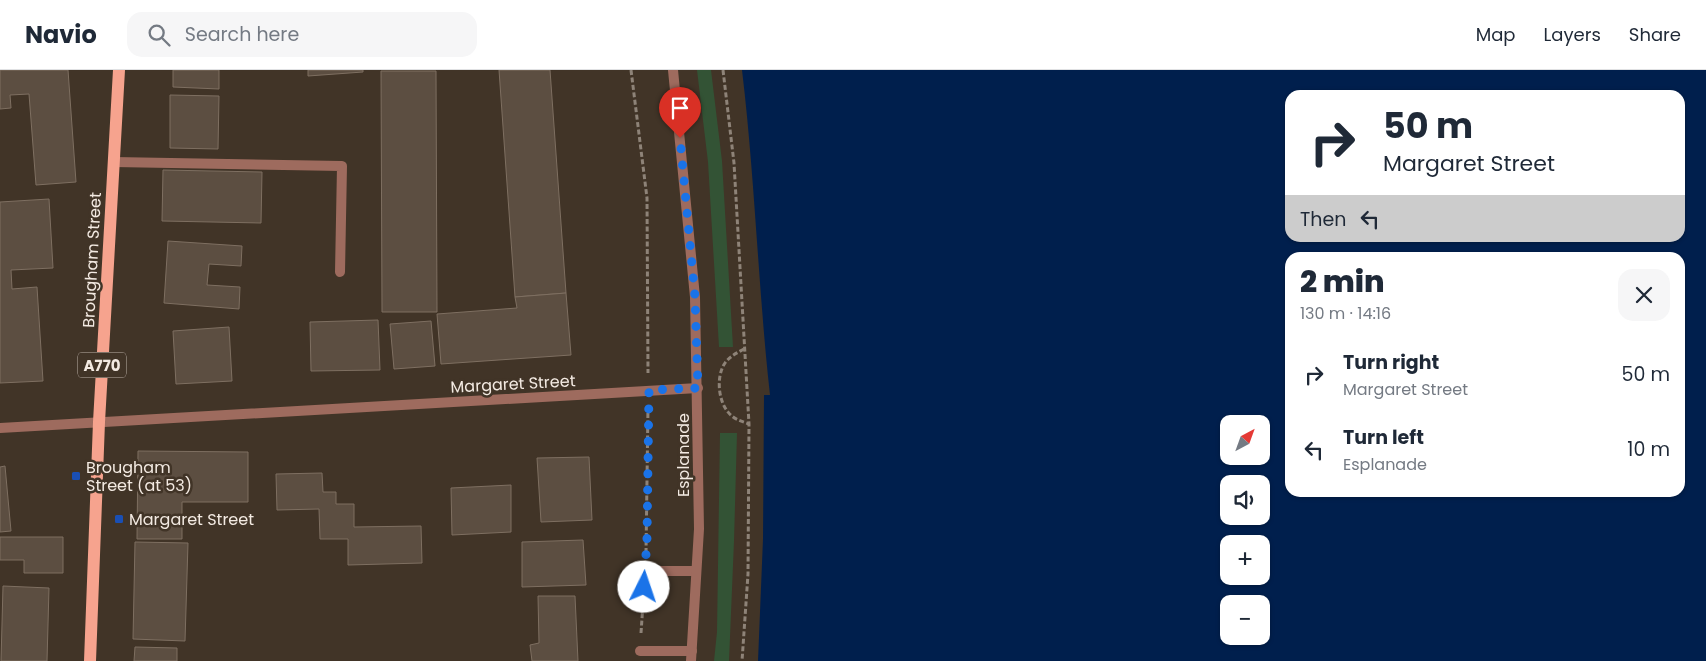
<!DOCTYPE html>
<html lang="en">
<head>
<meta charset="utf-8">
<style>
	:root { --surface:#fff; --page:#f6f6f7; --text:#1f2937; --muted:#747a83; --line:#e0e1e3 }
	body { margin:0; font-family:Poppins,sans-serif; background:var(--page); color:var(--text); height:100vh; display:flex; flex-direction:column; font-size:19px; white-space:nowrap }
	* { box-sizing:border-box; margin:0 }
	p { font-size:16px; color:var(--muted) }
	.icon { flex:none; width:28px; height:28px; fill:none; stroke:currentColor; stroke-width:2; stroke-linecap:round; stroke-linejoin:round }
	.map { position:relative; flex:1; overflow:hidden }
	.sheet { position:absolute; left:1285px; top:182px; width:400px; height:245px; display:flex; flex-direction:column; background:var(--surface); border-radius:15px; box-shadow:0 1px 4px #0004 }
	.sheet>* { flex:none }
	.top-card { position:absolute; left:1285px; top:20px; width:400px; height:152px; border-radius:15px; box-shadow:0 1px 4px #0004; background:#fff; color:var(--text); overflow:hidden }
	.needle { width:32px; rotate:41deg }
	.fabs { position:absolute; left:1220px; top:345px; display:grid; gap:10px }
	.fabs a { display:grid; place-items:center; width:50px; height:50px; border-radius:10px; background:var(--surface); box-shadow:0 1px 4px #0004; font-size:25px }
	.pin { position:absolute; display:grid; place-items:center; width:42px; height:42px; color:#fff; margin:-51px -21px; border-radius:50% 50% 50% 0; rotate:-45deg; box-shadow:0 0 5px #0007 }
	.pin .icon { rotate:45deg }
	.me { position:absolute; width:55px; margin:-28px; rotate:4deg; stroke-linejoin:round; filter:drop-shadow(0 0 4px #0008) }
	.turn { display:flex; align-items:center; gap:18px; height:105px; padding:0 15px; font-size:22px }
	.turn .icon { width:65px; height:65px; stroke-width:2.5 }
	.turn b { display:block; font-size:35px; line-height:42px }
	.then { display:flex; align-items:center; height:48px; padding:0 15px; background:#0003; gap:10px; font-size:19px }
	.round { display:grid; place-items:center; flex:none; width:52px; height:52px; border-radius:15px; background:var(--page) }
	.headline { display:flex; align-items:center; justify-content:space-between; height:85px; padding:0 15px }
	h1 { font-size:30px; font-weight:800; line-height:38px }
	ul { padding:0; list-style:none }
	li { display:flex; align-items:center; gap:15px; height:75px; padding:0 15px }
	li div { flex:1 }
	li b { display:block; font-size:19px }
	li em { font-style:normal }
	header { display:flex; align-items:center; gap:30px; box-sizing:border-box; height:70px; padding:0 25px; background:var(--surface); border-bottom:1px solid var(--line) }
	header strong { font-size:24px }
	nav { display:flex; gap:28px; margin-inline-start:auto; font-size:18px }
	.search { width:350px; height:45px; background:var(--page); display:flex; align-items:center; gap:12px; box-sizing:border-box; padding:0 18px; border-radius:15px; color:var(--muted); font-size:19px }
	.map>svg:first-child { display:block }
</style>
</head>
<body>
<header>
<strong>Navio</strong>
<div class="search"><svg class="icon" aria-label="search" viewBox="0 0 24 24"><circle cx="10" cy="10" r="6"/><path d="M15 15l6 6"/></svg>Search here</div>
<nav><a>Map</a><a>Layers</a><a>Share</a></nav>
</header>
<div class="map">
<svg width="1706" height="591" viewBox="0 0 1706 591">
	<rect width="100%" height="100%" fill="#413427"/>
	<g fill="#335335">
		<polygon points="697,0 711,0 722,91 733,277 719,277 708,92"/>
		<polygon points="720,363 737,363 734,471 729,591 714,591 717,562"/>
	</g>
	<path fill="#001f4d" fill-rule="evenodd" d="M742,0H1706V591H758L763,469L764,325H770C758,217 755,108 742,0ZM1290,25H1680V168H1290ZM1290,188H1680V422H1290ZM1229,354H1261V386H1229ZM1229,414H1261V446H1229ZM1229,474H1261V506H1229ZM1229,534H1261V566H1229Z"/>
	<g fill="#5c4e41" stroke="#7e6f61">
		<polygon points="0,0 68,0 76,112 36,115 29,24 10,25 11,38 0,39"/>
		<polygon points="173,0 219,0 219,19 173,17"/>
		<polygon points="308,0 363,0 363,2 308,6"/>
		<polygon points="499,0 550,0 566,223 515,227"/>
		<polygon points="381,1 436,1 437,242 382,242"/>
		<polygon points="170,25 219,26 218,79 170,78"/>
		<polygon points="163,100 262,102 261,153 162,151"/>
		<polygon points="49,129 53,198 11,200 12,219 37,217 43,311 0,313 0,132"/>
		<polygon points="168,171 242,176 241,196 209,194 207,215 240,217 239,239 164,233"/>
		<polygon points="566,223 571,285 441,294 437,244 517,238 515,227"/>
		<polygon points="378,250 380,300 311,301 310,252"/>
		<polygon points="431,251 435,296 394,299 390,254"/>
		<polygon points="229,257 232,311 176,314 173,261"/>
		<polygon points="138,381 248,382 248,432 182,432 182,469 137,469"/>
		<polygon points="589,387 592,450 541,452 537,388"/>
		<polygon points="5,396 11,461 0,462 0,397"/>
		<polygon points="322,403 323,422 336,422 336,434 354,434 354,457 421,456 422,493 348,495 348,469 320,469 319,439 277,440 276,404"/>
		<polygon points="511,415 511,462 452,465 451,418"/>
		<polygon points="0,467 63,467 63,503 24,503 24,490 0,490"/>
		<polygon points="583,470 586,515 522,517 522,472"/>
		<polygon points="135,472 188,473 185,571 133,569"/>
		<polygon points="3,516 49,518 47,591 1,591"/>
		<polygon points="538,526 575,526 578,591 532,591 530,575 539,573"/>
		<polygon points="135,577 177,578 177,591 134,591"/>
	</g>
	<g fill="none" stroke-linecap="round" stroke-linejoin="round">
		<g stroke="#8e8378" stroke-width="3" stroke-dasharray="5 2.5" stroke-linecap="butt">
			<polyline points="631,0 647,128 648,303"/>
			<polyline points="723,0 734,93 749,354 748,504 742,591"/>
			<path d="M744,279C737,283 730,286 725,293C716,306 718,330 728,342C733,349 741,351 749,354"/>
			<polyline points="646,483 648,337"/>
			<polyline points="641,563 644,519"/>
		</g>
		<g stroke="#9e6b5e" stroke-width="10">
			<polyline points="114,92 342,96 340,202"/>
			<polyline points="645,501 696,501"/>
			<polyline points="640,581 692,581"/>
		</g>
		<polyline stroke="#9e6b5e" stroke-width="10" points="0,358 698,318"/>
		<polyline stroke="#9e6b5e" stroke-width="10" points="673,0 695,227 699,459 691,591"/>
		<polyline stroke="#f6a38e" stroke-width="12" points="90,591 99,352 119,0"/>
	</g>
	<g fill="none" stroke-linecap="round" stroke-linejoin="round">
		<polyline stroke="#1a73e8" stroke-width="9" stroke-dasharray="0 16.2" points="644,517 647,468 649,320 698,318 695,227 680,68"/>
	</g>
	<g fill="#1a4fb4" stroke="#413427" stroke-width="2">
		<rect x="71" y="401" width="10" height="10" rx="2.5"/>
		<rect x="114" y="444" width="10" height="10" rx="2.5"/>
	</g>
	<g text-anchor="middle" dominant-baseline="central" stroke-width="5" stroke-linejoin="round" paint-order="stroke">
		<rect fill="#413427" stroke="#beb3aa" stroke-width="1" x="78" y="282.5" width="48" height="25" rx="4"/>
		<g font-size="15" font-weight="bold" fill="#f3eae2">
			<text x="102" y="295">A770</text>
		</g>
		<g font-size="16" fill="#f3eae2" stroke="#413427">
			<text transform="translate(92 190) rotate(-87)">Brougham Street</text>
			<text transform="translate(513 314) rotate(-3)">Margaret Street</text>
			<text transform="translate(683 385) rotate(-90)">Esplanade</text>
		</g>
		<g font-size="16" fill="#f3eae2" stroke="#413427" text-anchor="start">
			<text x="86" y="397">Brougham<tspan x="86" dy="18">Street (at 53)</tspan></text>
			<text x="129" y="449">Margaret Street</text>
		</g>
	</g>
</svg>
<div class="fabs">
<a><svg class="needle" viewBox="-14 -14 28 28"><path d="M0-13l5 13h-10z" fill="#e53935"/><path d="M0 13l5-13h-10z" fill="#747a83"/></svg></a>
<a><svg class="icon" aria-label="sound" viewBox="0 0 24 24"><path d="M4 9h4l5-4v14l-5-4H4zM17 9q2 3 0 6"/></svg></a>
<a>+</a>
<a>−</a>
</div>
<div class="pin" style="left:680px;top:68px;background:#d93025"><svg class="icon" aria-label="arrive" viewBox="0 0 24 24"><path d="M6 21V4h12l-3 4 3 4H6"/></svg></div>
<svg class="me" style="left:644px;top:517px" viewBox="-20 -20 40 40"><circle r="19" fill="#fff"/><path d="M0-13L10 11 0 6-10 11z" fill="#1a73e8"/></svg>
<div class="top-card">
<div class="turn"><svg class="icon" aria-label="right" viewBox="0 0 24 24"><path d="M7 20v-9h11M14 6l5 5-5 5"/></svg><div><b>50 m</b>Margaret Street</div></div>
<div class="then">Then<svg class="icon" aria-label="left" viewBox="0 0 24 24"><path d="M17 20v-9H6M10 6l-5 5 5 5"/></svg></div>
</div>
<section class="sheet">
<div class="headline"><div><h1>2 min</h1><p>130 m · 14:16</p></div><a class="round"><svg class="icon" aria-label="close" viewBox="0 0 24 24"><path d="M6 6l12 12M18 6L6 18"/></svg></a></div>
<ul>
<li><svg class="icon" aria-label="right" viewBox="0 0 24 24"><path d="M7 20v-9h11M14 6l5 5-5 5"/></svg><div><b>Turn right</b><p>Margaret Street</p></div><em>50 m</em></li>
<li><svg class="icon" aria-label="left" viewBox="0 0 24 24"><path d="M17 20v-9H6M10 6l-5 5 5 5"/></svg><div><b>Turn left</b><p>Esplanade</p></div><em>10 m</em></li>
</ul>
</section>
</div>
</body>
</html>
